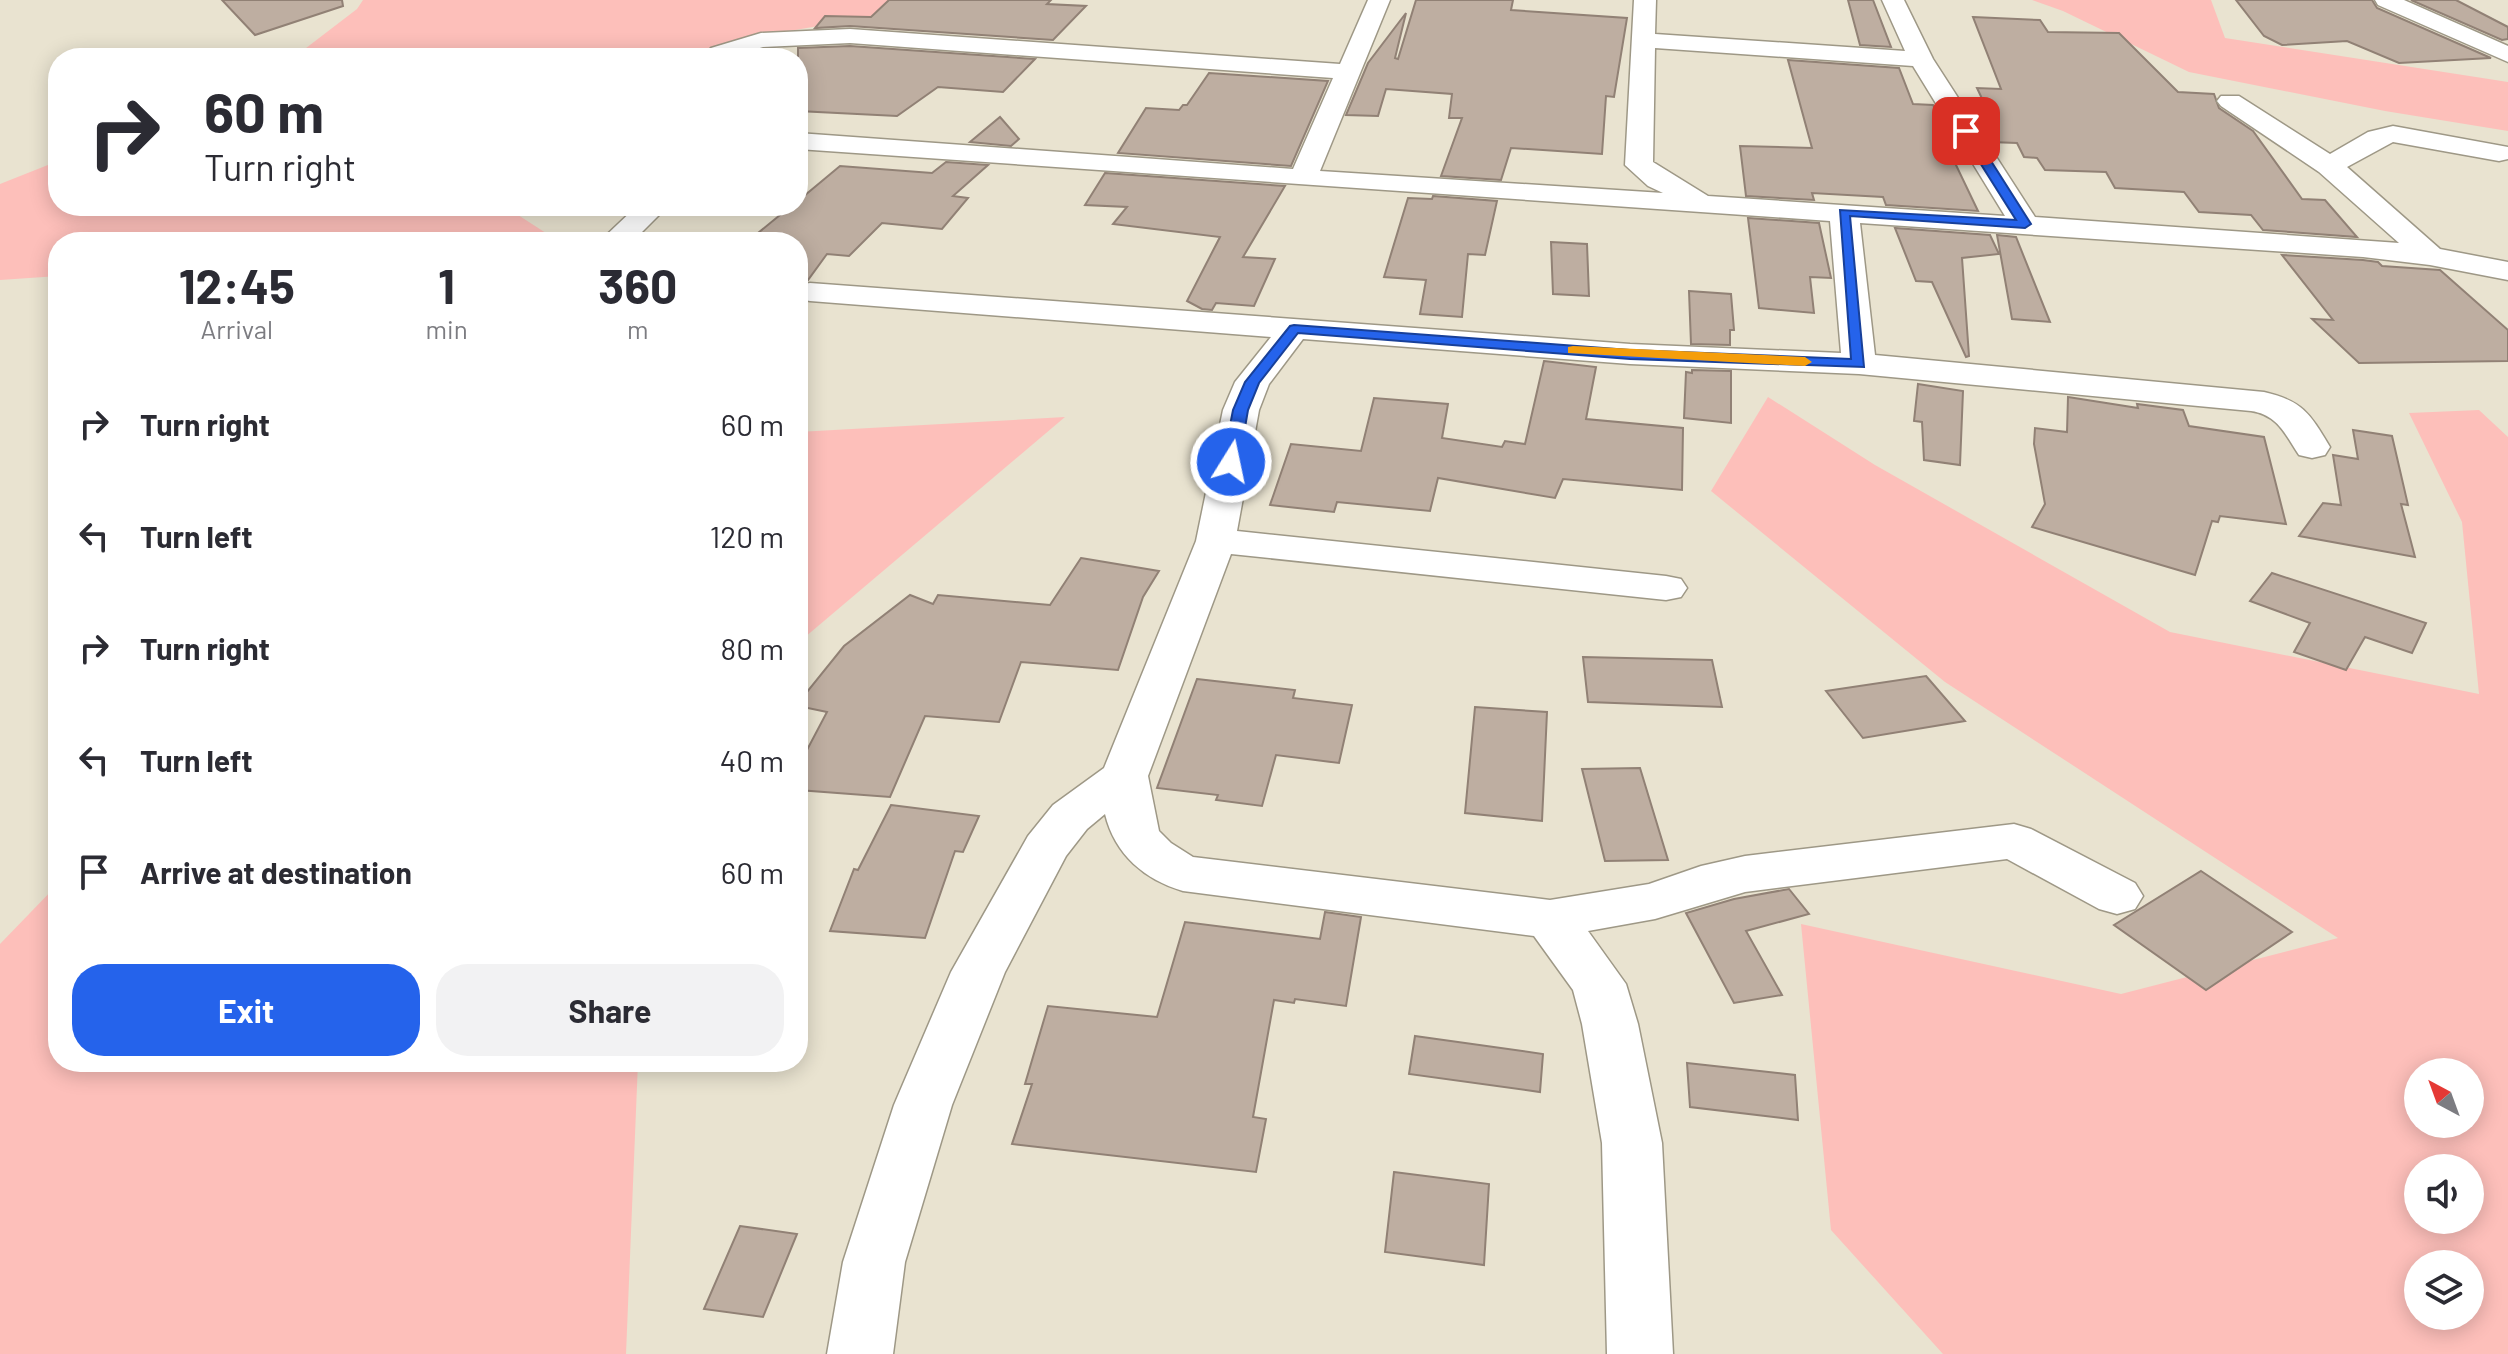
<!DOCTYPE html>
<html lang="en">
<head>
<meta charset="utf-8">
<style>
	:root { --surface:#fff; --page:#f2f2f3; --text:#2b2b33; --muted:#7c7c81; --accent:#2563eb }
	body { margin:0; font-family:Barlow,sans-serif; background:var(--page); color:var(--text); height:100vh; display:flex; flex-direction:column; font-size:30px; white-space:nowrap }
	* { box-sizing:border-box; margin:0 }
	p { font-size:26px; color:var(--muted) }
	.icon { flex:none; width:44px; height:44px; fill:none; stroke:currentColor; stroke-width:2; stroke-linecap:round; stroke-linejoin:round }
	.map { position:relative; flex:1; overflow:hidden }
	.details { position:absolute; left:48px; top:232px; width:760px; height:840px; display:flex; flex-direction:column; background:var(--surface); border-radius:32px; box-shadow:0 4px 20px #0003 }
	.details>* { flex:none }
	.top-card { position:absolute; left:48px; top:48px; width:760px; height:168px; border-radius:32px; box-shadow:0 4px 20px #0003; background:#fff; color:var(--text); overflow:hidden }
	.needle { width:52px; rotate:319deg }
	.buttons { position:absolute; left:2404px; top:1058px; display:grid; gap:16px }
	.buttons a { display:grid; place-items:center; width:80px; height:80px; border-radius:50%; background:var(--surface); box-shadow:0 4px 20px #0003; font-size:40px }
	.pin { position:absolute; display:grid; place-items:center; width:68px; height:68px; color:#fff; margin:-34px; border-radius:16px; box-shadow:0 4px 12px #0006 }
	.me { position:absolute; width:88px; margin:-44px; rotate:10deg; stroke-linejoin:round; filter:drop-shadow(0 0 6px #0008) }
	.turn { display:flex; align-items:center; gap:28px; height:168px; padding:0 24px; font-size:36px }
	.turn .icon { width:104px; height:104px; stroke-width:2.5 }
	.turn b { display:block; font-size:56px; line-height:68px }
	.eta { display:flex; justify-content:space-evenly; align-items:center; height:136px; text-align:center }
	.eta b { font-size:48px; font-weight:700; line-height:56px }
	.action { display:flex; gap:16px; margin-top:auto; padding:16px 24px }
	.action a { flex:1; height:92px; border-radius:32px; background:var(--accent); color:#fff; font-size:32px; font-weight:700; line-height:92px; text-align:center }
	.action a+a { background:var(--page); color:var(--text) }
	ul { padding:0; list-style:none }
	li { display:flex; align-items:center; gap:24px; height:112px; padding:0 24px }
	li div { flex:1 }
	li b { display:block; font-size:30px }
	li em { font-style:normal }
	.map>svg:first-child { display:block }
</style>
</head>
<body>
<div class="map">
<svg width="2508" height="1354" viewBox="0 0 2508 1354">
	<rect width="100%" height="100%" fill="#e9e3d0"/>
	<g fill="#fdbfba" fill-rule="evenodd">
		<polygon points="363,0 969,0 772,34 673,58 293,58 357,9"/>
		<polygon points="2032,0 2211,0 2225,38 2508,82 2508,131 2385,111 2189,72 2063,11"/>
		<polygon points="58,161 58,206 504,206 549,235 553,242 58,242 58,276 0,280 0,184"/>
		<path d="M1768,397L1875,465L2170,632L2479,694L2462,522L2409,413L2479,410L2508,437V1354H1943L1831,1230L1801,924L2121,994L2338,938L1945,682L1711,491ZM2418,1072H2470V1124H2418ZM2418,1168H2470V1220H2418ZM2418,1264H2470V1316H2418Z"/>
		<polygon points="1065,417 798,643 798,432"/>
		<polygon points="58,884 58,1062 638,1062 626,1354 0,1354 0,944"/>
	</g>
	<g fill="#beaea1" stroke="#918175" stroke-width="2">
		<polygon points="222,0 342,0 343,6 255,35"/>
		<polygon points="889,0 1051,0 1047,4 1086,6 1053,40 850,26 815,28 825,16 871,17"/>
		<polygon points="1416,0 1513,0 1511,10 1627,18 1614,97 1606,96 1602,154 1511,148 1501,180 1441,176 1462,118 1449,118 1452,94 1386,89 1378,116 1346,115 1368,63 1406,13 1395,58 1398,59"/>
		<polygon points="1848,0 1873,0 1891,47 1860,45"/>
		<polygon points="2236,0 2372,0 2377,8 2491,58 2399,63 2347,41 2282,45 2264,36"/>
		<polygon points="2411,0 2456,0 2508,27 2508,39 2502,40"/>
		<polygon points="1973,17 2040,20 2048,32 2119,33 2178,92 2214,94 2219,108 2253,131 2302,199 2325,200 2357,237 2263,230 2251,215 2199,212 2184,192 2115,188 2106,172 2045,170 2037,158 2024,157 2017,143 1990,142 1967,106 1986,107 1977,88 2001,89"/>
		<polygon points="850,46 1035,59 1003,92 938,87 897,116 798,111 798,48"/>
		<polygon points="1788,60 1899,68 1913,104 1933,105 1955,140 1944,140 1978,211 1886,205 1883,197 1812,193 1814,200 1746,196 1740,146 1812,148"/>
		<polygon points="1209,73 1328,81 1291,166 1118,153 1146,108 1179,110 1183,105 1187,105"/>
		<polygon points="1000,117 1019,139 1011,146 970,142"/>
		<polygon points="946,162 988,165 953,196 968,198 942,229 882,223 849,256 827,254 808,280 798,282 798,242 747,242 791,206 798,206 798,201 840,166 932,173"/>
		<polygon points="1105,173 1285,186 1243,257 1275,259 1254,306 1216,303 1212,310 1202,309 1187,301 1220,237 1113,224 1127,207 1085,205"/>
		<polygon points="1433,196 1497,201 1485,255 1468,254 1462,317 1420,314 1426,280 1384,277 1408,198 1432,199"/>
		<polygon points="1748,218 1819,223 1831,278 1810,277 1814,313 1759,308"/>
		<polygon points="1895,228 1990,235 1999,254 1962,258 1969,356 1966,357 1932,282 1916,281"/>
		<polygon points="1997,235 2016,237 2050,322 2012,319"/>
		<polygon points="1551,242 1587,244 1589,296 1553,294"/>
		<polygon points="2282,255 2363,260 2378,262 2382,266 2440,270 2508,330 2508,361 2359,363 2312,319 2333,320"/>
		<polygon points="1689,291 1731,294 1734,330 1730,330 1730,345 1691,344"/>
		<polygon points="1544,361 1596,367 1586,419 1683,428 1682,490 1563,479 1555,498 1438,478 1430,511 1337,502 1334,512 1270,505 1291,444 1361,451 1374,398 1448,404 1442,438 1502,447 1505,441 1525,444"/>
		<polygon points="1692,370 1731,371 1731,423 1684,418 1686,372 1692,373"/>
		<polygon points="1918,384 1963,391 1960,465 1924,460 1922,422 1914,421"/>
		<polygon points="2068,397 2138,408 2137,404 2183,410 2189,426 2264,437 2286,524 2220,516 2218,522 2212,521 2195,575 2032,527 2045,504 2034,444 2035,428 2067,432"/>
		<polygon points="2353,430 2392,436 2408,505 2401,504 2415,557 2299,536 2323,503 2341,505 2333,455 2358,459"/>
		<polygon points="1081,558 1159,571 1143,597 1118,670 1021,662 999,722 925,716 890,797 798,790 798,767 827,712 798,706 798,703 844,646 910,595 933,604 938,595 1050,605"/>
		<polygon points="2272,573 2426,623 2412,653 2365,637 2346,670 2294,652 2310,623 2250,601"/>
		<polygon points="1583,657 1712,660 1722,707 1588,702"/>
		<polygon points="1926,676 1965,721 1863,738 1826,691"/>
		<polygon points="1197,679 1295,690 1293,698 1352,705 1339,763 1276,755 1262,806 1216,800 1218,795 1157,788"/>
		<polygon points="1475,707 1547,712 1542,821 1465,813"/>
		<polygon points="1640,768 1668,860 1605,861 1582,769"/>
		<polygon points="891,805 979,816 963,852 955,851 925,938 830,931 854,869 858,870"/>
		<polygon points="2201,871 2292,932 2206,990 2114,925"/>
		<polygon points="1789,889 1809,914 1746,931 1782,995 1734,1003 1686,913 1734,899"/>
		<polygon points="1325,912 1361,917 1346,1006 1295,999 1294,1003 1274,1000 1253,1117 1266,1119 1256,1172 1012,1144 1032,1084 1025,1084 1048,1006 1157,1017 1185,922 1320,939"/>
		<polygon points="1415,1036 1543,1054 1540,1092 1409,1074"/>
		<polygon points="1687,1063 1795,1075 1798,1120 1690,1107"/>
		<polygon points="1394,1172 1489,1184 1484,1265 1385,1252"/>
		<polygon points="740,1226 797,1234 763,1317 704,1309"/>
	</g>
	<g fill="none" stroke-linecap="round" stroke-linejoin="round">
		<g stroke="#9e9886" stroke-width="3">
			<g id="minor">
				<path d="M1368,0H1390L1320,171L1663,193L1648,186L1625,165L1634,0H1656L1655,34L1905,51L1882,0H1904L1933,59L2035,217L2399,243L2319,172L2221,106L2217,101L2221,96H2239L2330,154L2368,132L2393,126L2508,147V159L2499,161L2393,142L2347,167L2440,249L2508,262V280L2430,265L2363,257L1860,223L1875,355L2264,392C2303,401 2310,414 2330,447L2325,455L2312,458L2299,455C2285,434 2278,415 2251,411L1859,374L1630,364L1303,339L1269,384L1259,410L1237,531L1666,576L1681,579L1687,588L1681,597L1666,600L1231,554L1148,776L1159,831L1171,843L1193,857L1550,900L1649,884L1701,866L1745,856L2014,824L2031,829L2135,883L2143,896L2135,909L2117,914L2099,909L2007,859L1745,892L1655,919L1588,931L1626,984L1638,1024L1662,1143L1673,1354H1607L1602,1143L1582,1024L1573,990L1534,936L1183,891C1145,880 1115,855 1105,814L1087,829L1066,856L1005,972L952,1105L905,1262L893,1354H827L843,1262L894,1105L951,972L1028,836L1053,805L1104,768L1196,541L1223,410L1235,382L1271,337L810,301L799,299V285L810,283L1630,344L1841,353L1830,221L798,149V133L1293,169L1333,78L850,43L763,47L728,58H711L707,53L711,48L761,33L850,29L1340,64ZM1655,48L1913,66L2005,216L1708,196L1653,162Z"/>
				<polygon points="2375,0 2404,0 2508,46 2508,62 2378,5"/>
				<polygon points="637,206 668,206 632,242 599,242"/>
			</g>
		</g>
		<use href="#minor" fill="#fff" fill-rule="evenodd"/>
	</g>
	<polygon fill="#2563eb" stroke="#184099" stroke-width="2" points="1962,128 1970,128 2031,224 2025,228 1850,216 1864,367 1630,359 1298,333 1259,383 1248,410 1239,462 1231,467 1223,462 1233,410 1245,382 1290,326 1294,325 1630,350 1851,359 1840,210 2016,220 1960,131"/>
	<polygon fill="#f59e0b" points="1573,346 1805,357 1812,362 1805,366 1568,353 1568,347"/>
</svg>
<div class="buttons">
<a><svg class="needle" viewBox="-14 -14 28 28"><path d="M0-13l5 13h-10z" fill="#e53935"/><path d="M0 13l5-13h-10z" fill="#7c7c81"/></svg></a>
<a><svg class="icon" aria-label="sound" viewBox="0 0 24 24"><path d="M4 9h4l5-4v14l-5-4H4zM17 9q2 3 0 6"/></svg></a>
<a><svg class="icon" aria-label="layers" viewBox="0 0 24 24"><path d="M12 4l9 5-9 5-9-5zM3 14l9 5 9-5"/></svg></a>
</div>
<div class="pin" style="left:1966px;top:131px;background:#d93025"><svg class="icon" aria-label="arrive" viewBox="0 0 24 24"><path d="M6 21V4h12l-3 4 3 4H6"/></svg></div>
<svg class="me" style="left:1231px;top:462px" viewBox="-20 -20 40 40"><circle r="17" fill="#2563eb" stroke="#fff" stroke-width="3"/><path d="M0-11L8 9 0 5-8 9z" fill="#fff"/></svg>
<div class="top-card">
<div class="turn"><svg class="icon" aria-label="right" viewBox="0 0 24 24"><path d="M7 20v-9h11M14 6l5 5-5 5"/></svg><div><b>60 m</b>Turn right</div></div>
</div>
<section class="details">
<div class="eta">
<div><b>12:45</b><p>Arrival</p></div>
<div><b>1</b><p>min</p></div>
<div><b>360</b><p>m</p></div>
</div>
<ul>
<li><svg class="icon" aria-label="right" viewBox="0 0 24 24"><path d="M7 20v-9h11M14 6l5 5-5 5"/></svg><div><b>Turn right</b></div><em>60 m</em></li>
<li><svg class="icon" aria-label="left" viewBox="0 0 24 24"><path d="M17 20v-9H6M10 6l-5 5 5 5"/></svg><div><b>Turn left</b></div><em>120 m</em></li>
<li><svg class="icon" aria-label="right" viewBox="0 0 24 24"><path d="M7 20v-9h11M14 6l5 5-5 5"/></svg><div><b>Turn right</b></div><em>80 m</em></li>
<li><svg class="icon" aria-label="left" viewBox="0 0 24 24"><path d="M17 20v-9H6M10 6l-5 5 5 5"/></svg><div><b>Turn left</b></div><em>40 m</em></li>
<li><svg class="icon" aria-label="arrive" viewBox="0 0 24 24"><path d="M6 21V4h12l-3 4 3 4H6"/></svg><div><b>Arrive at destination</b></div><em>60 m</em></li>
</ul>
<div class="action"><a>Exit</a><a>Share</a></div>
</section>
</div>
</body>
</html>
